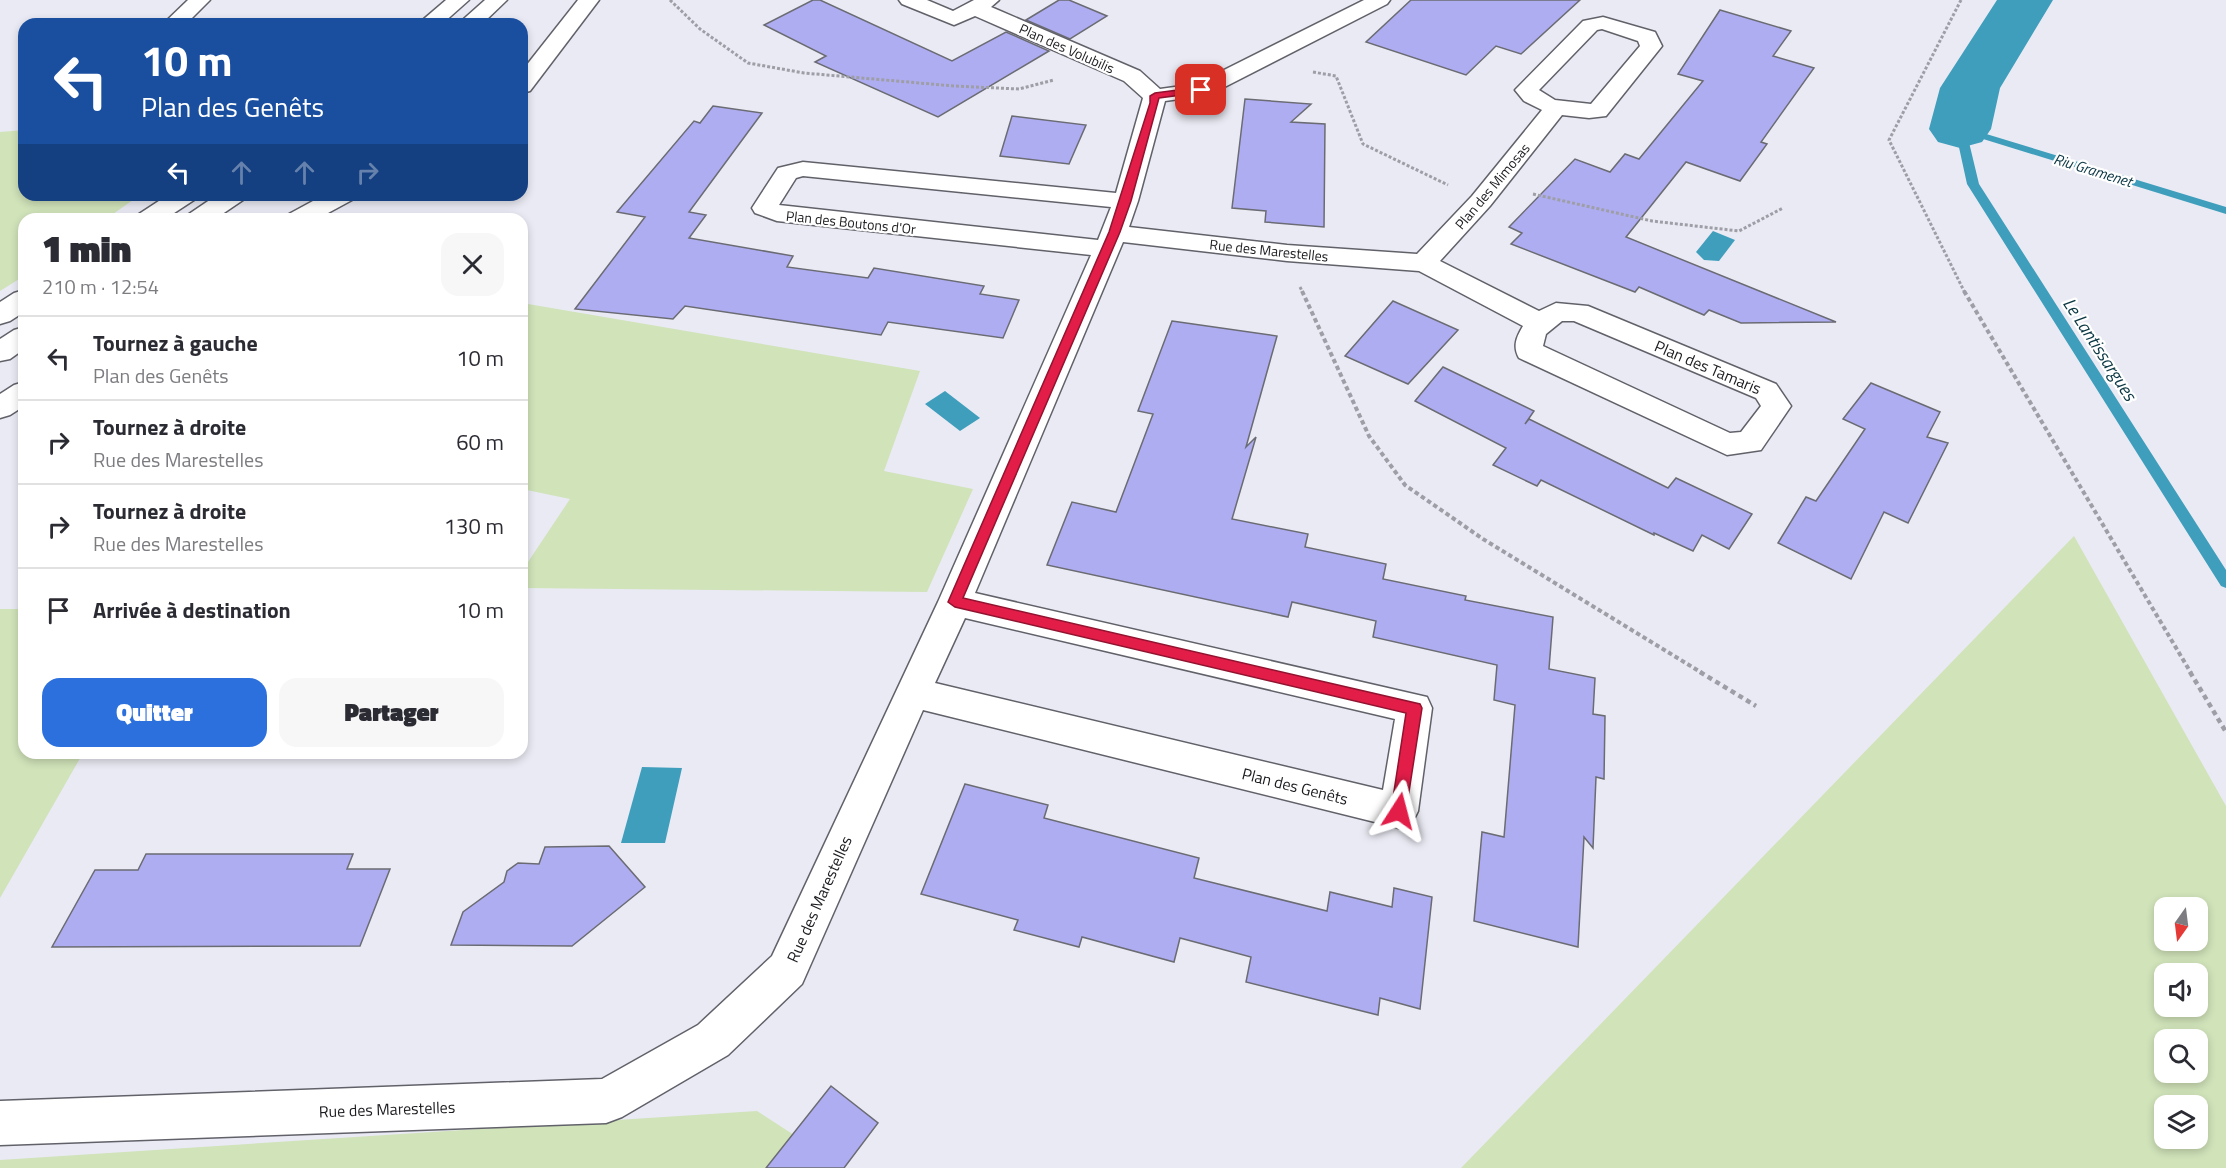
<!DOCTYPE html>
<html lang="fr">
<head>
<meta charset="utf-8">
<style>
	:root { --surface:#fff; --page:#f7f7f7; --text:#2b2b33; --muted:#7c7c81; --line:#e1e1e2; --accent:#2b70dd }
	body { margin:0; font-family:"Titillium Web",sans-serif; background:var(--page); color:var(--text); height:100vh; display:flex; flex-direction:column; font-size:22px; white-space:nowrap }
	* { box-sizing:border-box; margin:0 }
	p { font-size:20px; color:var(--muted) }
	.icon { flex:none; width:33px; height:33px; fill:none; stroke:currentColor; stroke-width:2; stroke-linecap:round; stroke-linejoin:round }
	.map { position:relative; flex:1; overflow:hidden }
	.details { position:absolute; left:18px; top:213px; width:510px; height:546px; display:flex; flex-direction:column; background:var(--surface); border-radius:18px; box-shadow:0 3px 9px #0003 }
	.details>* { flex:none }
	.top-card { position:absolute; left:18px; top:18px; width:510px; height:183px; border-radius:18px; box-shadow:0 3px 9px #0003; background:#1a4fa0; color:#fff; overflow:hidden }
	.needle { width:39px; rotate:194deg }
	.buttons { position:absolute; left:2154px; top:897px; display:grid; gap:12px }
	.buttons a { display:grid; place-items:center; width:54px; height:54px; border-radius:12px; background:var(--surface); box-shadow:0 3px 9px #0003; font-size:30px }
	.pin { position:absolute; display:grid; place-items:center; width:51px; height:51px; color:#fff; margin:-26px; border-radius:12px; box-shadow:0 3px 9px #0006 }
	.me { position:absolute; width:66px; margin:-33px; rotate:9deg; stroke-linejoin:round; filter:drop-shadow(0 0 4px #0008) }
	.turn { display:flex; align-items:center; gap:21px; height:126px; padding:0 24px; font-size:27px }
	.turn .icon { width:78px; height:78px; stroke-width:2.5 }
	.turn b { display:block; font-size:42px; line-height:51px }
	.lanes { display:flex; align-items:center; height:57px; padding:0 24px; background:#0003; justify-content:center; gap:30px; direction:ltr }
	.lanes .off { opacity:.35 }
	.round { display:grid; place-items:center; flex:none; width:63px; height:63px; border-radius:18px; background:var(--page) }
	.headline { display:flex; align-items:center; justify-content:space-between; height:102px; padding:0 24px }
	h1 { font-size:36px; font-weight:800; line-height:45px }
	.cta { display:flex; gap:12px; margin-top:auto; padding:12px 24px }
	.cta a { flex:1; height:69px; border-radius:18px; background:var(--accent); color:#fff; font-size:24px; font-weight:800; line-height:69px; text-align:center }
	.cta a+a { background:var(--page); color:var(--text) }
	ul { padding:0; list-style:none }
	li { display:flex; align-items:center; gap:18px; height:84px; padding:0 24px; border-top:2px solid var(--line) }
	li div { flex:1 }
	li b { display:block; font-size:22px }
	li em { font-style:normal }
	.map>svg:first-child { display:block }
</style>
</head>
<body>
<div class="map">
<svg width="2226" height="1168" viewBox="0 0 2226 1168">
	<rect width="100%" height="100%" fill="#eaeaf4"/>
	<g fill="#d0e3b9" fill-rule="evenodd">
		<polygon points="24,130 24,195 140,195 106,219 24,219 24,276 0,291 0,132"/>
		<polygon points="522,303 920,371 884,471 973,489 927,592 522,588 522,571 570,499 522,489"/>
		<path d="M2074,536L2226,806V1168H1461ZM2164,908H2198V940H2164ZM2164,974H2198V1006H2164ZM2164,1040H2198V1072H2164ZM2164,1106H2198V1138H2164Z"/>
		<polygon points="0,609 24,609 24,753 83,753 0,898"/>
		<polygon points="757,1111 845,1168 0,1168 0,1160"/>
	</g>
	<g fill="#3f9ebb">
		<polygon points="1713,231 1735,240 1719,261 1704,260 1696,252"/>
		<polygon points="945,391 980,418 960,431 925,404"/>
		<polygon points="642,767 682,768 665,843 621,843"/>
	</g>
	<g fill="none" stroke-linecap="round" stroke-linejoin="round">
		<polygon fill="#3f9ebb" fill-rule="evenodd" points="1960,126 2226,207 2226,214 1967,134 1979,184 2226,570 2226,588 2221,586 1967,184 1955,129"/>
		<polygon fill="#3f9ebb" fill-rule="evenodd" points="1997,0 2053,0 2000,88 1991,129 1982,142 1960,148 1938,142 1929,129 1940,88"/>
	</g>
	<g fill="#afadf2" stroke="#6b6b73" stroke-width="1.5">
		<polygon points="813,0 820,0 952,61 1006,32 1049,51 938,117 815,62 826,56 764,25"/>
		<polygon points="1059,0 1069,0 1107,16 1070,39 1026,20"/>
		<polygon points="1411,0 1580,0 1521,54 1496,46 1466,75 1366,42"/>
		<polygon points="1720,10 1791,31 1773,56 1814,68 1761,142 1767,144 1740,181 1686,162 1626,237 1836,322 1741,323 1709,310 1704,315 1639,287 1635,292 1511,244 1522,233 1509,227 1575,159 1610,172 1625,154 1639,159 1703,81 1678,74"/>
		<polygon points="1245,99 1311,104 1291,122 1325,124 1324,227 1265,222 1266,211 1232,208"/>
		<polygon points="713,106 762,113 689,212 706,215 689,238 793,256 787,267 868,278 874,268 984,286 980,294 1019,300 1003,338 888,322 881,335 685,306 673,319 575,309 645,217 617,212 694,121 700,123"/>
		<polygon points="1012,116 1086,125 1069,164 1000,156"/>
		<polygon points="1393,301 1458,330 1408,384 1345,356"/>
		<polygon points="1172,321 1277,336 1246,447 1256,437 1232,519 1308,534 1305,547 1386,564 1383,579 1466,596 1465,600 1553,617 1549,669 1595,678 1593,714 1605,716 1604,779 1596,777 1593,848 1584,837 1578,947 1474,921 1482,832 1504,837 1515,705 1494,700 1497,665 1373,637 1376,621 1292,602 1288,617 1047,565 1072,502 1116,512 1153,414 1138,411"/>
		<polygon points="1443,367 1534,411 1525,424 1529,419 1668,488 1676,478 1752,514 1729,549 1702,535 1693,551 1654,533 1654,535 1541,480 1537,486 1493,465 1506,448 1415,401"/>
		<polygon points="1871,383 1940,412 1927,437 1948,443 1908,523 1884,512 1851,579 1778,543 1806,497 1816,501 1865,429 1843,419"/>
		<polygon points="965,784 1048,805 1044,818 1199,858 1194,878 1327,911 1330,892 1392,907 1394,888 1432,897 1420,1009 1380,998 1378,1015 1246,982 1251,957 1180,938 1174,962 1082,937 1079,947 1014,930 1018,920 921,894"/>
		<polygon points="609,846 645,887 572,946 451,945 463,912 504,882 507,871 518,863 539,864 545,847"/>
		<polygon points="146,854 353,854 347,869 390,869 360,946 52,947 95,870 138,870"/>
		<polygon points="831,1086 878,1123 844,1168 766,1168"/>
	</g>
	<g fill="none" stroke-linecap="round" stroke-linejoin="round">
		<g stroke="#61616a" stroke-width="3">
			<g id="minor">
				<polygon points="188,0 210,0 186,24 163,24"/>
				<polygon points="578,0 599,0 530,91 522,93 522,71"/>
				<path d="M899,0H927L953,11L974,0H999L991,7L1140,71L1160,89L1196,84L1364,0H1390L1387,4L1209,95L1165,101L1138,201L1129,227L1287,245L1417,254L1472,196L1542,110L1524,101L1515,90L1583,21L1603,17L1655,32L1662,46L1606,116L1589,118L1562,115L1490,206L1440,261L1539,311L1556,303L1588,306L1776,384L1791,406L1761,450L1727,455L1519,358C1512,346 1517,336 1523,326L1419,271L1287,261L1123,242L975,593L1427,697L1432,708L1418,811L1412,823L1399,828L923,710L802,984L728,1055L622,1117L606,1123L0,1145V1101L602,1079L698,1025L772,956L938,602L1091,255L777,221L755,213L752,208L778,168L803,162L1116,193L1143,98L1124,81L975,16L954,25L902,4ZM1602,29L1638,41L1640,46L1591,104L1555,100L1539,90L1597,30ZM803,176L1111,207L1098,240L779,205L796,178ZM1562,321H1574L1756,398L1761,406L1741,432L1730,433L1543,346L1546,334ZM965,618L1395,719L1383,790L935,683Z"/>
				<polygon points="324,195 355,195 352,200 317,219 285,219 289,214"/>
				<polygon points="24,382 24,406 10,415 0,418 0,394 14,385"/>
			</g>
		</g>
		<g stroke="#61616a" stroke-width="3">
			<g id="major">
				<polygon points="446,0 469,0 442,24 418,24"/>
				<polygon points="485,0 507,0 482,24 458,24"/>
				<polygon points="168,195 197,195 194,200 165,219 135,219 139,214"/>
				<polygon points="217,195 246,195 243,200 215,219 185,219 189,214"/>
				<polygon points="24,290 24,312 10,321 0,324 0,302 14,293"/>
				<polygon points="24,327 24,349 10,359 0,361 0,339 14,330"/>
			</g>
		</g>
		<g stroke="#9e9ea6" stroke-width="3" stroke-dasharray="3 2" stroke-linecap="butt">
			<polyline points="670,0 700,29 748,63 804,73 954,86 1019,89 1054,80"/>
			<polyline points="1961,0 1889,140 1965,293"/>
			<polyline points="1313,72 1336,76 1363,144 1448,185"/>
			<polyline points="1533,194 1652,221 1739,231 1783,208"/>
			<polyline points="1300,287 1303,293"/>
		</g>
		<g stroke="#9e9ea6" stroke-width="4" stroke-dasharray="4.5 3" stroke-linecap="butt">
			<polyline points="1302,291 1369,436 1405,485 1483,539 1702,673"/>
			<polyline points="1964,291 2191,673"/>
		</g>
		<g stroke="#9e9ea6" stroke-width="4.5" stroke-dasharray="5 4" stroke-linecap="butt">
			<polyline points="1700,672 1756,706"/>
			<polyline points="2190,672 2226,732"/>
		</g>
		<use href="#minor" fill="#fff" fill-rule="evenodd"/>
		<use href="#major" fill="#fff" fill-rule="evenodd"/>
	</g>
	<polygon fill="#e11d48" stroke="#92132f" stroke-width="1.5" points="1201,87 1204,88 1204,92 1159,98 1131,201 1120,232 963,598 1420,704 1422,708 1406,811 1404,816 1399,818 1393,816 1391,811 1406,713 955,607 948,602 1109,232 1150,103 1150,96 1155,93"/>
	<g text-anchor="middle" dominant-baseline="central" stroke-width="4.5" stroke-linejoin="round" paint-order="stroke">
		<g font-size="14" fill="#1c1c20" stroke="#fff">
			<text transform="translate(1067 48) rotate(24)">Plan des Volubilis</text>
			<text transform="translate(1492 186) rotate(-50)">Plan des Mimosas</text>
			<text transform="translate(851 222) rotate(6)">Plan des Boutons d'Or</text>
			<text transform="translate(1269 250) rotate(6)">Rue des Marestelles</text>
		</g>
		<g font-size="15" font-style="italic" fill="#0a3643" stroke="#fff">
			<text transform="translate(2093 170) rotate(17)">Riu Gramenet</text>
		</g>
		<g font-size="16" fill="#1c1c20" stroke="#fff">
			<text transform="translate(1708 367) rotate(23)">Plan des Tamaris</text>
			<text transform="translate(1295 786) rotate(14)">Plan des Genêts</text>
			<text transform="translate(819 899) rotate(-66)">Rue des Marestelles</text>
			<text transform="translate(387 1109) rotate(-2)">Rue des Marestelles</text>
		</g>
		<g font-size="18" font-style="italic" fill="#0a3643" stroke="#fff">
			<text transform="translate(2100 349) rotate(57)">Le Lantissargues</text>
		</g>
	</g>
</svg>
<div class="buttons">
<a><svg class="needle" viewBox="-14 -14 28 28"><path d="M0-13l5 13h-10z" fill="#e53935"/><path d="M0 13l5-13h-10z" fill="#7c7c81"/></svg></a>
<a><svg class="icon" aria-label="sound" viewBox="0 0 24 24"><path d="M4 9h4l5-4v14l-5-4H4zM17 9q2 3 0 6"/></svg></a>
<a><svg class="icon" aria-label="search" viewBox="0 0 24 24"><circle cx="10" cy="10" r="6"/><path d="M15 15l6 6"/></svg></a>
<a><svg class="icon" aria-label="layers" viewBox="0 0 24 24"><path d="M12 4l9 5-9 5-9-5zM3 14l9 5 9-5"/></svg></a>
</div>
<div class="pin" style="left:1201px;top:90px;background:#d93025"><svg class="icon" aria-label="arrive" viewBox="0 0 24 24"><path d="M6 21V4h12l-3 4 3 4H6"/></svg></div>
<svg class="me" style="left:1399px;top:811px" viewBox="-20 -20 40 40"><path d="M0-17L14 15 0 8-14 15z" fill="#e11d48" stroke="#fff" stroke-width="4"/></svg>
<div class="top-card">
<div class="turn"><svg class="icon" aria-label="left" viewBox="0 0 24 24"><path d="M17 20v-9H6M10 6l-5 5 5 5"/></svg><div><b>10 m</b>Plan des Genêts</div></div>
<div class="lanes"><svg class="icon" aria-label="left" viewBox="0 0 24 24"><path d="M17 20v-9H6M10 6l-5 5 5 5"/></svg><svg class="icon off" aria-label="ahead" viewBox="0 0 24 24"><path d="M12 20V5M6 11l6-6 6 6"/></svg><svg class="icon off" aria-label="ahead" viewBox="0 0 24 24"><path d="M12 20V5M6 11l6-6 6 6"/></svg><svg class="icon off" aria-label="right" viewBox="0 0 24 24"><path d="M7 20v-9h11M14 6l5 5-5 5"/></svg></div>
</div>
<section class="details">
<div class="headline"><div><h1>1 min</h1><p>210 m · 12:54</p></div><a class="round"><svg class="icon" aria-label="close" viewBox="0 0 24 24"><path d="M6 6l12 12M18 6L6 18"/></svg></a></div>
<ul>
<li><svg class="icon" aria-label="left" viewBox="0 0 24 24"><path d="M17 20v-9H6M10 6l-5 5 5 5"/></svg><div><b>Tournez à gauche</b><p>Plan des Genêts</p></div><em>10 m</em></li>
<li><svg class="icon" aria-label="right" viewBox="0 0 24 24"><path d="M7 20v-9h11M14 6l5 5-5 5"/></svg><div><b>Tournez à droite</b><p>Rue des Marestelles</p></div><em>60 m</em></li>
<li><svg class="icon" aria-label="right" viewBox="0 0 24 24"><path d="M7 20v-9h11M14 6l5 5-5 5"/></svg><div><b>Tournez à droite</b><p>Rue des Marestelles</p></div><em>130 m</em></li>
<li><svg class="icon" aria-label="arrive" viewBox="0 0 24 24"><path d="M6 21V4h12l-3 4 3 4H6"/></svg><div><b>Arrivée à destination</b></div><em>10 m</em></li>
</ul>
<div class="cta"><a>Quitter</a><a>Partager</a></div>
</section>
</div>
</body>
</html>
